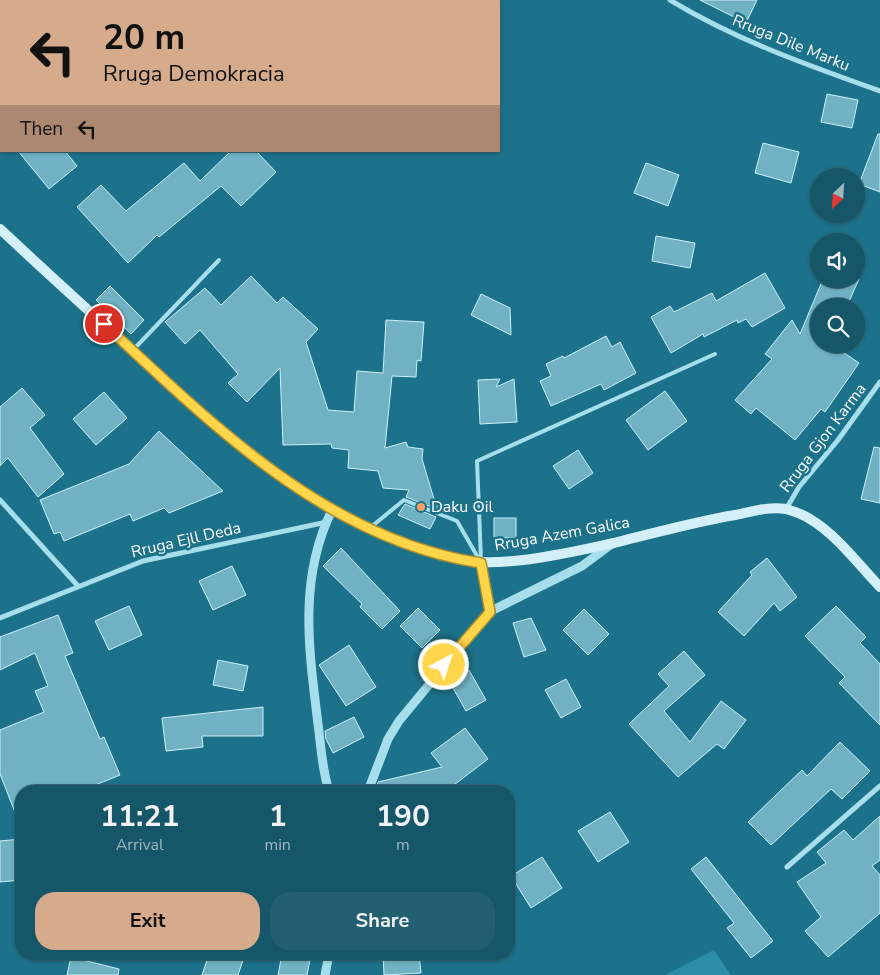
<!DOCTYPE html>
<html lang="en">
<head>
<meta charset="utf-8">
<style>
	:root { --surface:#155668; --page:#225f71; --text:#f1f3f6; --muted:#9db7c0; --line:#346c7c; --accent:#d6ab8b }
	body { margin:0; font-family:"Nunito Sans",sans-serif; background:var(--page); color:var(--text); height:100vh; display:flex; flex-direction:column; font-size:19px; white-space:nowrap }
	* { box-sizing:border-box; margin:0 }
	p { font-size:16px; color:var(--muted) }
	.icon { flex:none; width:28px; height:28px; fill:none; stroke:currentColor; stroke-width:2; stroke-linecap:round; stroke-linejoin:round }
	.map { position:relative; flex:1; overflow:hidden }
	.details { position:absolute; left:15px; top:785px; width:500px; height:175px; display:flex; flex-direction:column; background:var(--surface); border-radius:20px; box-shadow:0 1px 4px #0004,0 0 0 1px var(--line) }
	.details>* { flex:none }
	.top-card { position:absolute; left:0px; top:0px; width:500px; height:152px; box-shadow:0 1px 4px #0004,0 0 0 1px var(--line); background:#d6ab8b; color:#111; overflow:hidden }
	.needle { width:32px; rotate:205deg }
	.buttons { position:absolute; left:810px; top:168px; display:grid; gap:10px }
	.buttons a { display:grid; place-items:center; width:55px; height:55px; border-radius:50%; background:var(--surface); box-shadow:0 1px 4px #0004,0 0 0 1px var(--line); font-size:25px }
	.pin { position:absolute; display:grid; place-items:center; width:42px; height:42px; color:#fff; margin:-21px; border:2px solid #fff; border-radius:50%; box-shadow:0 1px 5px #0007 }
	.me { position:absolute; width:55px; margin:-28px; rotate:40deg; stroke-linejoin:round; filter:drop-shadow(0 0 4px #0008) }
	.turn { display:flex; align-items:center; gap:18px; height:105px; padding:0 20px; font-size:22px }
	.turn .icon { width:65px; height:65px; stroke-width:2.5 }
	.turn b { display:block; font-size:35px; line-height:42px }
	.then { display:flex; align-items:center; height:48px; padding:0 20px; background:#0003; gap:10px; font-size:19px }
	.eta { display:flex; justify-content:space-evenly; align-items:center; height:85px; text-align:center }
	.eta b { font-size:30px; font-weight:700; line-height:35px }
	.action { display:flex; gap:10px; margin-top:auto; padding:10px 20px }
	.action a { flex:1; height:58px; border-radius:20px; background:var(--accent); color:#111; font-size:20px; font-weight:700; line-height:58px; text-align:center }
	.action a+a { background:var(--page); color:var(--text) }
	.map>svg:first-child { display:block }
</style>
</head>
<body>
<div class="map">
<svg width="880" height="975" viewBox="0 0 880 975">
	<rect width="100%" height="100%" fill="#1c728a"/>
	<polygon fill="#2d8da6" points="714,950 731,975 665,975"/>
	<g fill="#70b2c4" stroke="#ccf0f9">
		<polygon points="700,0 757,0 746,23"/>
		<polygon points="827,94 858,100 852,128 821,122"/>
		<polygon points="878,134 880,134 880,192 859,184"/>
		<polygon points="763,143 799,152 791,183 755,173"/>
		<polygon points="18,151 65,151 77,166 49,189"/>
		<polygon points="231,151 256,151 276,172 241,206 221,186 159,237 157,235 128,263 77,207 101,185 126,211 184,163 200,181"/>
		<polygon points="646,163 679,175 668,206 634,193"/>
		<polygon points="656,236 695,243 690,268 652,261"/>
		<polygon points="765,273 785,308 752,327 746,319 738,323 737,320 704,337 703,334 671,353 651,317 670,306 674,312 712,293 716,301"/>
		<polygon points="251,276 277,303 283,297 318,329 306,342 328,410 354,412 357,371 383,373 386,320 424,322 421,361 417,360 416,377 392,376 385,448 406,442 408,447 423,449 422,459 434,499 442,502 439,510 406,497 409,490 383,488 378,471 348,468 349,450 332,448 331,444 283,445 280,368 247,402 228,383 238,374 200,330 185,344 165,322 205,288 221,305"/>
		<polygon points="823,279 859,279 847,306 819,306 819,344 831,344 859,363 825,412 821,409 795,440 756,408 751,414 735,400 772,359 765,354 792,320 800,334"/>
		<polygon points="110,286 144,320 131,334 96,300"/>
		<polygon points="481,294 510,308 511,335 471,315"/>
		<polygon points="606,336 612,347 620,342 636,373 604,390 601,384 551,406 540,381 551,376 546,364 563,356 564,358"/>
		<polygon points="500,379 496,387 514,379 517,422 480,424 478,380"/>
		<polygon points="22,388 45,415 30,428 64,474 38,497 8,458 0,466 0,407"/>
		<polygon points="665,391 687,421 648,450 626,420"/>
		<polygon points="104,392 127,418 96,445 73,419"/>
		<polygon points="159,431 223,491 169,513 164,508 133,521 130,514 64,541 60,532 54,534 40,500 129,464"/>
		<polygon points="874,447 880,448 880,503 861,499"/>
		<polygon points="578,450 593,473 569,489 553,466"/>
		<polygon points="405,504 436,517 430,529 398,515"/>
		<rect x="494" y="518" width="22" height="20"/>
		<polygon points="341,548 400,611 382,629 360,607 362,604 323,566"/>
		<polygon points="767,558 797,597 780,611 774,603 744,636 718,612 752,575 750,572"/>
		<polygon points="232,566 246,595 213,610 199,581"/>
		<polygon points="129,606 142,635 109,650 95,621"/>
		<polygon points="836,606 866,637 860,643 880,664 880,725 839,683 845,677 805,636"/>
		<polygon points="418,608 440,630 422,648 400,626"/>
		<polygon points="584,609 609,634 588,655 563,630"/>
		<polygon points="58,615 73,653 65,656 100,739 104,737 120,775 88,788 87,786 73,791 21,791 20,825 0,774 0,730 44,712 35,691 48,686 35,653 0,670 0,637"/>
		<polygon points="531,618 546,650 524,657 513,623"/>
		<polygon points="349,645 376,687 346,706 319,665"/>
		<polygon points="684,651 705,675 664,711 690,742 721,701 746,720 724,749 717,744 678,777 629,724 669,686 658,674"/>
		<polygon points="218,660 248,666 243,691 213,685"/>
		<polygon points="469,670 486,700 466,711 449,681"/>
		<polygon points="566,679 581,707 561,718 545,690"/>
		<polygon points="263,707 263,736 202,736 203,747 166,751 162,718"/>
		<polygon points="354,717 364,737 333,753 326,739 325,731"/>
		<polygon points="465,728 488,759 446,791 375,791 378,782 442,767 431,753"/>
		<polygon points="840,742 870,771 842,799 831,789 771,845 748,822 802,770 807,776"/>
		<polygon points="610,812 629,842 598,862 578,831"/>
		<polygon points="880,816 880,860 872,866 880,875 880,913 828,957 805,931 821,917 797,882 826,863 817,852 844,830 853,840"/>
		<polygon points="21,839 21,880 0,882 0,841"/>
		<polygon points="542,857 562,888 531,908 511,876"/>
		<polygon points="706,857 773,941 751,958 727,928 734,923 691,869"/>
		<polygon points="209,954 245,954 238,975 202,975"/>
		<polygon points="282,954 311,954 307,975 278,975"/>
		<polygon points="383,954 419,954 421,973 384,975"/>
		<polygon points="71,957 119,969 118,975 67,975"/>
	</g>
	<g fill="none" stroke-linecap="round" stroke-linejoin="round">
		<g stroke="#a7deec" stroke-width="4">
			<polyline points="465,1 466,0"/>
			<polyline points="0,97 1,96"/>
			<polyline points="134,349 219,260"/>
			<polyline points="371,527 404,500 457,521 480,561"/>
			<polyline points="481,560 477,461 715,354"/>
		</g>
		<g stroke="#a7deec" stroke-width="5">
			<path d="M670,0C736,40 807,65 880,91"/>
			<polyline points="0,500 78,586"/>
			<polyline points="786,509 799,487 838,440 880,382"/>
			<polyline points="0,618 143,561 327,522"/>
			<polyline points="787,867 880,786"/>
		</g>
		<g stroke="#a7deec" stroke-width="9">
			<polyline points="489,612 582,566 613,543"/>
			<path d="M329,791C322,770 321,746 318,724C309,650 298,579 332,510"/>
			<polyline points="368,791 388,739 399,721 489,612 481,563"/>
			<polyline points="325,975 329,954"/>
		</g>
		<path stroke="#d3f0f9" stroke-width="10" d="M0,229C48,274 97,318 145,362C236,445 332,530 456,559C501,569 568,553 614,543C654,533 694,522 735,515C751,512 769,506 786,509C793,511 804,515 810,519C837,535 858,564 880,587"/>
	</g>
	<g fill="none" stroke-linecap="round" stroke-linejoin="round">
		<g stroke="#a68a30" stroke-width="12">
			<path id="route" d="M104,324C213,425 327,540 481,563L490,612L444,665"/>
		</g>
		<use href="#route" stroke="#ffd54a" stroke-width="9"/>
	</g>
	<circle fill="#fc9d65" stroke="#1c728a" stroke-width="2" cx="421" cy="507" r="5"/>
	<g text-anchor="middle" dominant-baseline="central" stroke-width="5" stroke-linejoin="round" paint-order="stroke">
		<g font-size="16" fill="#fff" stroke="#1c728a">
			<text transform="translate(791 43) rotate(22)">Rruga Dile Marku</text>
			<text transform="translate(823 438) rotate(-53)">Rruga Gjon Karma</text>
			<text transform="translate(562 534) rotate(-10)">Rruga Azem Galica</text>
			<text transform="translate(186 540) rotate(-13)">Rruga Ejll Deda</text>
		</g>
		<g font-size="16" fill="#fff" stroke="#1c728a" text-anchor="start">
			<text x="431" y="507">Daku Oil</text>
		</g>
	</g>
</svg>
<div class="buttons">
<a><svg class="needle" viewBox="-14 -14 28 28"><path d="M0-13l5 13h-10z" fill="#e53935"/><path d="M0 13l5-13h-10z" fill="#9db7c0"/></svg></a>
<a><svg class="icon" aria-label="sound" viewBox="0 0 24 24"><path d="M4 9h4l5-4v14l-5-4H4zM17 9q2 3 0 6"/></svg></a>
<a><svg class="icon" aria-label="search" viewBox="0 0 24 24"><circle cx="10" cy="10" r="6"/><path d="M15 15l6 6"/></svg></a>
</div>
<div class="pin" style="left:104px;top:324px;background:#d93025"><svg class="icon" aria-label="arrive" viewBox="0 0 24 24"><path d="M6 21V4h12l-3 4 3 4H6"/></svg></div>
<svg class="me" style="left:444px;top:665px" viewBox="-20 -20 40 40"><circle r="17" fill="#ffd54a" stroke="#fff" stroke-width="3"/><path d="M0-11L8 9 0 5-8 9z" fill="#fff"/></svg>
<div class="top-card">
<div class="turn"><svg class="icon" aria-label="left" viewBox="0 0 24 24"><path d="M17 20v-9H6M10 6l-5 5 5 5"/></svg><div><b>20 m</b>Rruga Demokracia</div></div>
<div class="then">Then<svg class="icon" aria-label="left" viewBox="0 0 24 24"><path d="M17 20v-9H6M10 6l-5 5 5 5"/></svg></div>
</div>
<section class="details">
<div class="eta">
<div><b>11:21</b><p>Arrival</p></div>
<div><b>1</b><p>min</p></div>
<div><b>190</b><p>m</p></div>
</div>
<div class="action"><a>Exit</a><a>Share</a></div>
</section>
</div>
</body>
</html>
